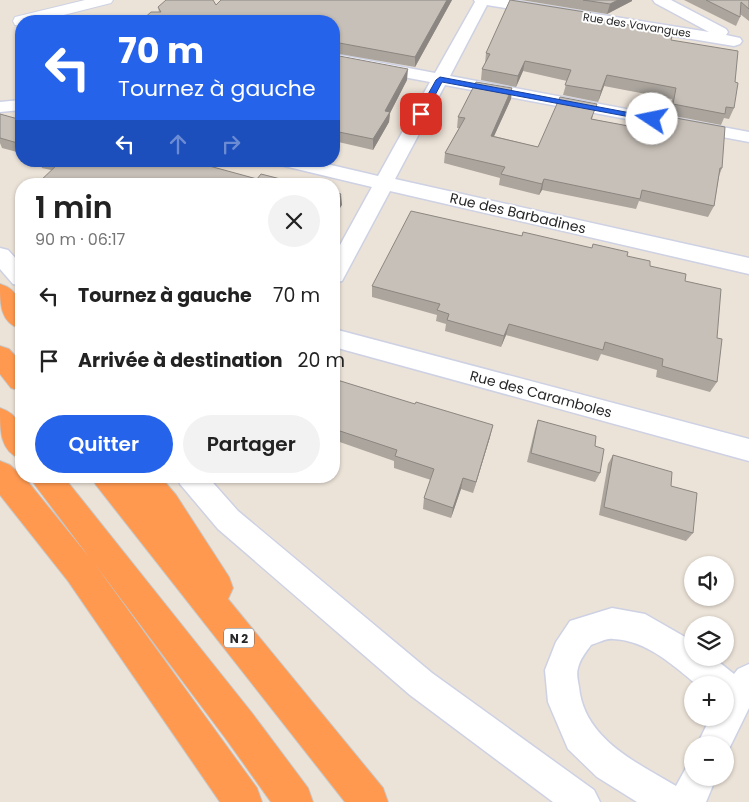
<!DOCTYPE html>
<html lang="fr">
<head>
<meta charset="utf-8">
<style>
	:root { --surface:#fff; --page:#f2f2f2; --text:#222; --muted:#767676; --accent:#2563eb }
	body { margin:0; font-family:Poppins,sans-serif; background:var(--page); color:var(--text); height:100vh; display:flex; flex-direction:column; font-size:19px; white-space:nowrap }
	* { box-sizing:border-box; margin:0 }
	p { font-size:16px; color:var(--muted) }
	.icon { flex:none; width:28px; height:28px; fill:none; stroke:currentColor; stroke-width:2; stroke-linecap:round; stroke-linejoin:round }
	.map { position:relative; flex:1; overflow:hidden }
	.drawer { position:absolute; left:15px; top:178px; width:325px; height:305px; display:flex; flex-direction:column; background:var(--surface); border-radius:20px; box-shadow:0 1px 4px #0004 }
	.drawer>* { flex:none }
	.banner { position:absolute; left:15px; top:15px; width:325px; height:152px; border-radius:20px; box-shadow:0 1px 4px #0004; background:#2563eb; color:#fff; overflow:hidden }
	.controls { position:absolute; left:684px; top:556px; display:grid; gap:10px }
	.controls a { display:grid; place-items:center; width:50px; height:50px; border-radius:50%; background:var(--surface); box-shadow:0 1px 4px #0004; font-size:25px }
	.pin { position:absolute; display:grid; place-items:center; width:42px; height:42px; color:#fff; margin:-21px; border-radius:10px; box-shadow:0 2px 8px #0006 }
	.me { position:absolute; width:55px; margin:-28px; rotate:281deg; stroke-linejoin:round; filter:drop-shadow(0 0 4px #0008) }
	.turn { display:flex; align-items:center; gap:18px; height:105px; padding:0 20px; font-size:22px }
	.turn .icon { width:65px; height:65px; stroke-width:2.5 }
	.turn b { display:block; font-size:35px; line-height:42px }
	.lanes { display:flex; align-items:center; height:48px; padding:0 20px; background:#0003; justify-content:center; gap:25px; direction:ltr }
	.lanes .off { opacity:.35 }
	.round { display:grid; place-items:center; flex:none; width:52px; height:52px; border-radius:26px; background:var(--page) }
	.summary { display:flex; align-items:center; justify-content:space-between; height:85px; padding:0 20px }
	h1 { font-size:30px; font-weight:600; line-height:38px }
	.cta { display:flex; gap:10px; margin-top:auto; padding:10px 20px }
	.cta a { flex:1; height:58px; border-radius:30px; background:var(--accent); color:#fff; font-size:20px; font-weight:600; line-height:58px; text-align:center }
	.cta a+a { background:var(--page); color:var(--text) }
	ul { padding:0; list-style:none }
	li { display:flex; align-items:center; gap:15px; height:65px; padding:0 20px }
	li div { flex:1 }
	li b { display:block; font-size:19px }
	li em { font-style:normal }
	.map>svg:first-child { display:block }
</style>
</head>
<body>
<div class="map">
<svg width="749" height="802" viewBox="0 0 749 802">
	<rect width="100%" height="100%" fill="#ece3d8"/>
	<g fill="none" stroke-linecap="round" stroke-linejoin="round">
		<g stroke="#cdd1e3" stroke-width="3">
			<g id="street">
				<polygon points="474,0 509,0 709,32 655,3 653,0 671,0 726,29 728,32 726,35 740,38 742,41 740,44 734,46 487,5 450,76 749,132 749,142 445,85 395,179 749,258 749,274 390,191 342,281 334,283 334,256 372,187 280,165 278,161 314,161 378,176 430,82 334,64 334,54 435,73 475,2"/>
				<polygon points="21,100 21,110 0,112 0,102"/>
				<polygon points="0,248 8,250 21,264 21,286 13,284 0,269"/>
				<polygon points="334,329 749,439 749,461 334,347"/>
				<polygon points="177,476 207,476 238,511 432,673 594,790 600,802 553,802 410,695 218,529 180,484"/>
				<path d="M612,608L645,614L692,641V658H714L734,674L738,669L749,664V708L725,757V745H697L710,718H725V685H697C673,665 646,640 613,639C606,638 598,643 591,645C586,652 580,659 578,668C576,674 578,681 579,687C584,739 636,762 676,786L687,766L692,763V778H716L706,802H637L597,777L568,749L548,702L545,670L556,642L570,621Z"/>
			</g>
		</g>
		<g stroke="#cdd1e3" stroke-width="2">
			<polygon id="secondary" points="85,0 113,0 111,3 40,21 21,21 21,26 15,25 13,21 15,17"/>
		</g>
		<g stroke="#c7c7c7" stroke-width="2">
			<g id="highway">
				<path d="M0,284C23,291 21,309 21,329C0,323 0,303 0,284Z"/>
				<polygon points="0,346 9,349 21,362 21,391 11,388 0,374"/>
				<path d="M0,408C26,417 21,436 21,459C0,451 0,431 0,408Z"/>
				<polygon points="0,461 10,465 29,483 89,557 35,485 30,476 63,476 252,713 308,788 313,802 271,802 226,739 94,563 257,788 262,802 220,802 68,581 0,495"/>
				<polygon points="91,476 124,476 131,484 127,476 160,476 176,495 229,577 233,588 228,599 383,788 388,802 345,802 96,485"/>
			</g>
		</g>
		<use href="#street" fill="#fff" fill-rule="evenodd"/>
		<use href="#secondary" fill="#fff" fill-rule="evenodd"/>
		<use href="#highway" fill="#ff9950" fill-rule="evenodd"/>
	</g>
	<g fill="#aba59e">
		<polygon points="452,0 415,67 334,53 334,21 159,12 158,7"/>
		<polygon points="521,0 632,0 632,1 607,14"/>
		<polygon points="684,0 749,0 749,21 740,14 740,17 736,26"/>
		<polygon points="590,18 671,40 734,108 729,119 724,118 721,125 669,115 672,99 604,86 598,102 563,95 567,81 523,71 516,87 481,80 482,69 485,64 486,53"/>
		<polygon points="334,55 407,80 390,113 389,122 373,150 334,141"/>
		<polygon points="512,88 511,99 494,136 538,147 593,115 592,119 664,133 670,117 722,168 719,176 714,206 708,217 639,201 636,209 542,190 539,195 499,185 500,178 444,163 445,153 459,128 457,128 458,117"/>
		<polygon points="21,117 21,153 2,148 0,143 0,138"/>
		<polygon points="39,161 174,161 257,179 300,184 51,170 42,168"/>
		<polygon points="522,236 627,256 685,281 717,338 717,382 710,392 656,377 657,370 601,354 598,361 506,335 501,347 445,331 446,324 436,321 437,315 372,297 372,286"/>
		<polygon points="334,379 490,437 473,493 461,489 451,518 423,509 424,498 431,480 394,468 394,461 334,440"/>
		<polygon points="538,420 595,446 600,473 595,482 527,462 535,429"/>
		<polygon points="613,455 671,486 693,533 686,541 599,515 608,464"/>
	</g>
	<g fill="#8b8681">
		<polygon points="447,0 452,0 415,67 415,57"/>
		<polygon points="618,0 632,0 632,1 607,14 610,4"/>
		<polygon points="525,61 523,71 516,87 518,76"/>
		<polygon points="408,69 407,80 390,113 389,122 373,150 373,139 385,111"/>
		<polygon points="607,75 604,86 598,102 601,91"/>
		<polygon points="512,88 511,99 489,147 491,136"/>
		<polygon points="544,179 542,190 539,195 542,184"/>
		<polygon points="341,194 342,205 334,217 334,205"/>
		<polygon points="509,324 506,335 501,347 504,336"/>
		<polygon points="493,425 490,437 473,493 476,482"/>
		<polygon points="463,478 461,489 451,518 453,508"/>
	</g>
	<g fill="#c7c0b8" stroke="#8b8681">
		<polygon points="166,0 213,0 216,5 221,0 447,0 415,57 334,42 334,21 141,21 151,12 161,12 158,7"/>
		<polygon points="510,0 591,13 585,17 673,33 671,40 738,51 735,82 738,83 734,108 726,107 725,114 673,104 676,88 607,75 601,91 565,85 571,70 525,61 518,76 482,69 490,54 486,53"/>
		<polygon points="583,0 618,0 610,4"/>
		<polygon points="706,0 749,0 749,9 741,2 740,17"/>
		<polygon points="334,55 408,69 385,111 390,112 373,139 334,131"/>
		<polygon points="476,82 512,88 491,136 538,147 560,97 597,104 591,119 666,133 670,117 725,127 722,168 720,168 714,206 642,190 640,199 544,179 542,184 501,174 505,167 445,153 465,118 458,117"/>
		<polygon points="0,114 18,119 21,117 21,144 0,138"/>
		<polygon points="53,161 174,161 179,163 180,161 191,161 257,179 261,174 300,184 37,184 59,163"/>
		<polygon points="334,192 341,194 334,205"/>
		<polygon points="411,211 522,236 523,232 592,248 593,244 628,252 627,256 650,261 650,266 686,274 685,281 721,289 717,338 722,339 717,382 662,366 663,359 605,342 603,350 509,324 504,336 447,320 449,314 437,310 440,304 372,286"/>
		<polygon points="334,379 415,404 416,402 493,425 476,482 463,478 453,508 424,498 434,469 395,456 397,450 334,429"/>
		<polygon points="538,420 596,436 595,446 604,449 600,473 531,453"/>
		<polygon points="613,455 672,472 671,486 697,493 693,533 604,507"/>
	</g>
	<polygon fill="#2563eb" stroke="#184099" points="440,77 652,117 656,119 652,121 442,82 424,116 418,116 417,114 436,80"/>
	<g text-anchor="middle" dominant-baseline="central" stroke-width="4" stroke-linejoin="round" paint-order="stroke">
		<g font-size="11" fill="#282828" stroke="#fff">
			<text transform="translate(637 25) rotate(9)">Rue des Vavangues</text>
		</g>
		<rect fill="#fff" stroke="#686868" stroke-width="1" x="224" y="628.5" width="30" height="19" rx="4"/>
		<g font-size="12" font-weight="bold" fill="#282828">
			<text x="239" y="638">N 2</text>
		</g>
		<g font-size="14" fill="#282828" stroke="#fff">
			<text transform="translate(518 213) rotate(13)">Rue des Barbadines</text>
			<text transform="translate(541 394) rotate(15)">Rue des Caramboles</text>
		</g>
	</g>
</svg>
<div class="controls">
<a><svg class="icon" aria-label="sound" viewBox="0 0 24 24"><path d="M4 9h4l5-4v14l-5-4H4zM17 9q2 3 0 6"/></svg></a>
<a><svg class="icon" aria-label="layers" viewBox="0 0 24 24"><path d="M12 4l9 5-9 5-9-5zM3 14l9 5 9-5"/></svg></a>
<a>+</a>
<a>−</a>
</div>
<div class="pin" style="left:421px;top:114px;background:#d93025"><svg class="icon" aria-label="arrive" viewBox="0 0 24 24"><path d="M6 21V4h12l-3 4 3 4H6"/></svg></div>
<svg class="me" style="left:652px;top:119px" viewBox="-20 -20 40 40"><circle r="19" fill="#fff"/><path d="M0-13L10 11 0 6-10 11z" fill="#2563eb"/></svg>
<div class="banner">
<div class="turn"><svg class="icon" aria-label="left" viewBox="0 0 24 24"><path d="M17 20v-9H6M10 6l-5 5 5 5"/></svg><div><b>70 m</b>Tournez à gauche</div></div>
<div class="lanes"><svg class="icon" aria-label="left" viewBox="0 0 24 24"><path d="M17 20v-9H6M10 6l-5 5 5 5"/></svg><svg class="icon off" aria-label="ahead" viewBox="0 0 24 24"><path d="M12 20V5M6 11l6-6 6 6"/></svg><svg class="icon off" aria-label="right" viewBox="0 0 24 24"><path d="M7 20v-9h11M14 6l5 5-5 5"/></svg></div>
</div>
<section class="drawer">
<div class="summary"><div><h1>1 min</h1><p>90 m · 06:17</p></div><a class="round"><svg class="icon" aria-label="close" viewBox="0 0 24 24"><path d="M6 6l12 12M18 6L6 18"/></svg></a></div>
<ul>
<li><svg class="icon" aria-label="left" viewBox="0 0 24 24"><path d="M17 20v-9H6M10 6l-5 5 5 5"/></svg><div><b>Tournez à gauche</b></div><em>70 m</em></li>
<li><svg class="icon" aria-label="arrive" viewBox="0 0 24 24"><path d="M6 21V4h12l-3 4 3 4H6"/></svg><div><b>Arrivée à destination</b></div><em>20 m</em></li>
</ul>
<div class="cta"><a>Quitter</a><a>Partager</a></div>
</section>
</div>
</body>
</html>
